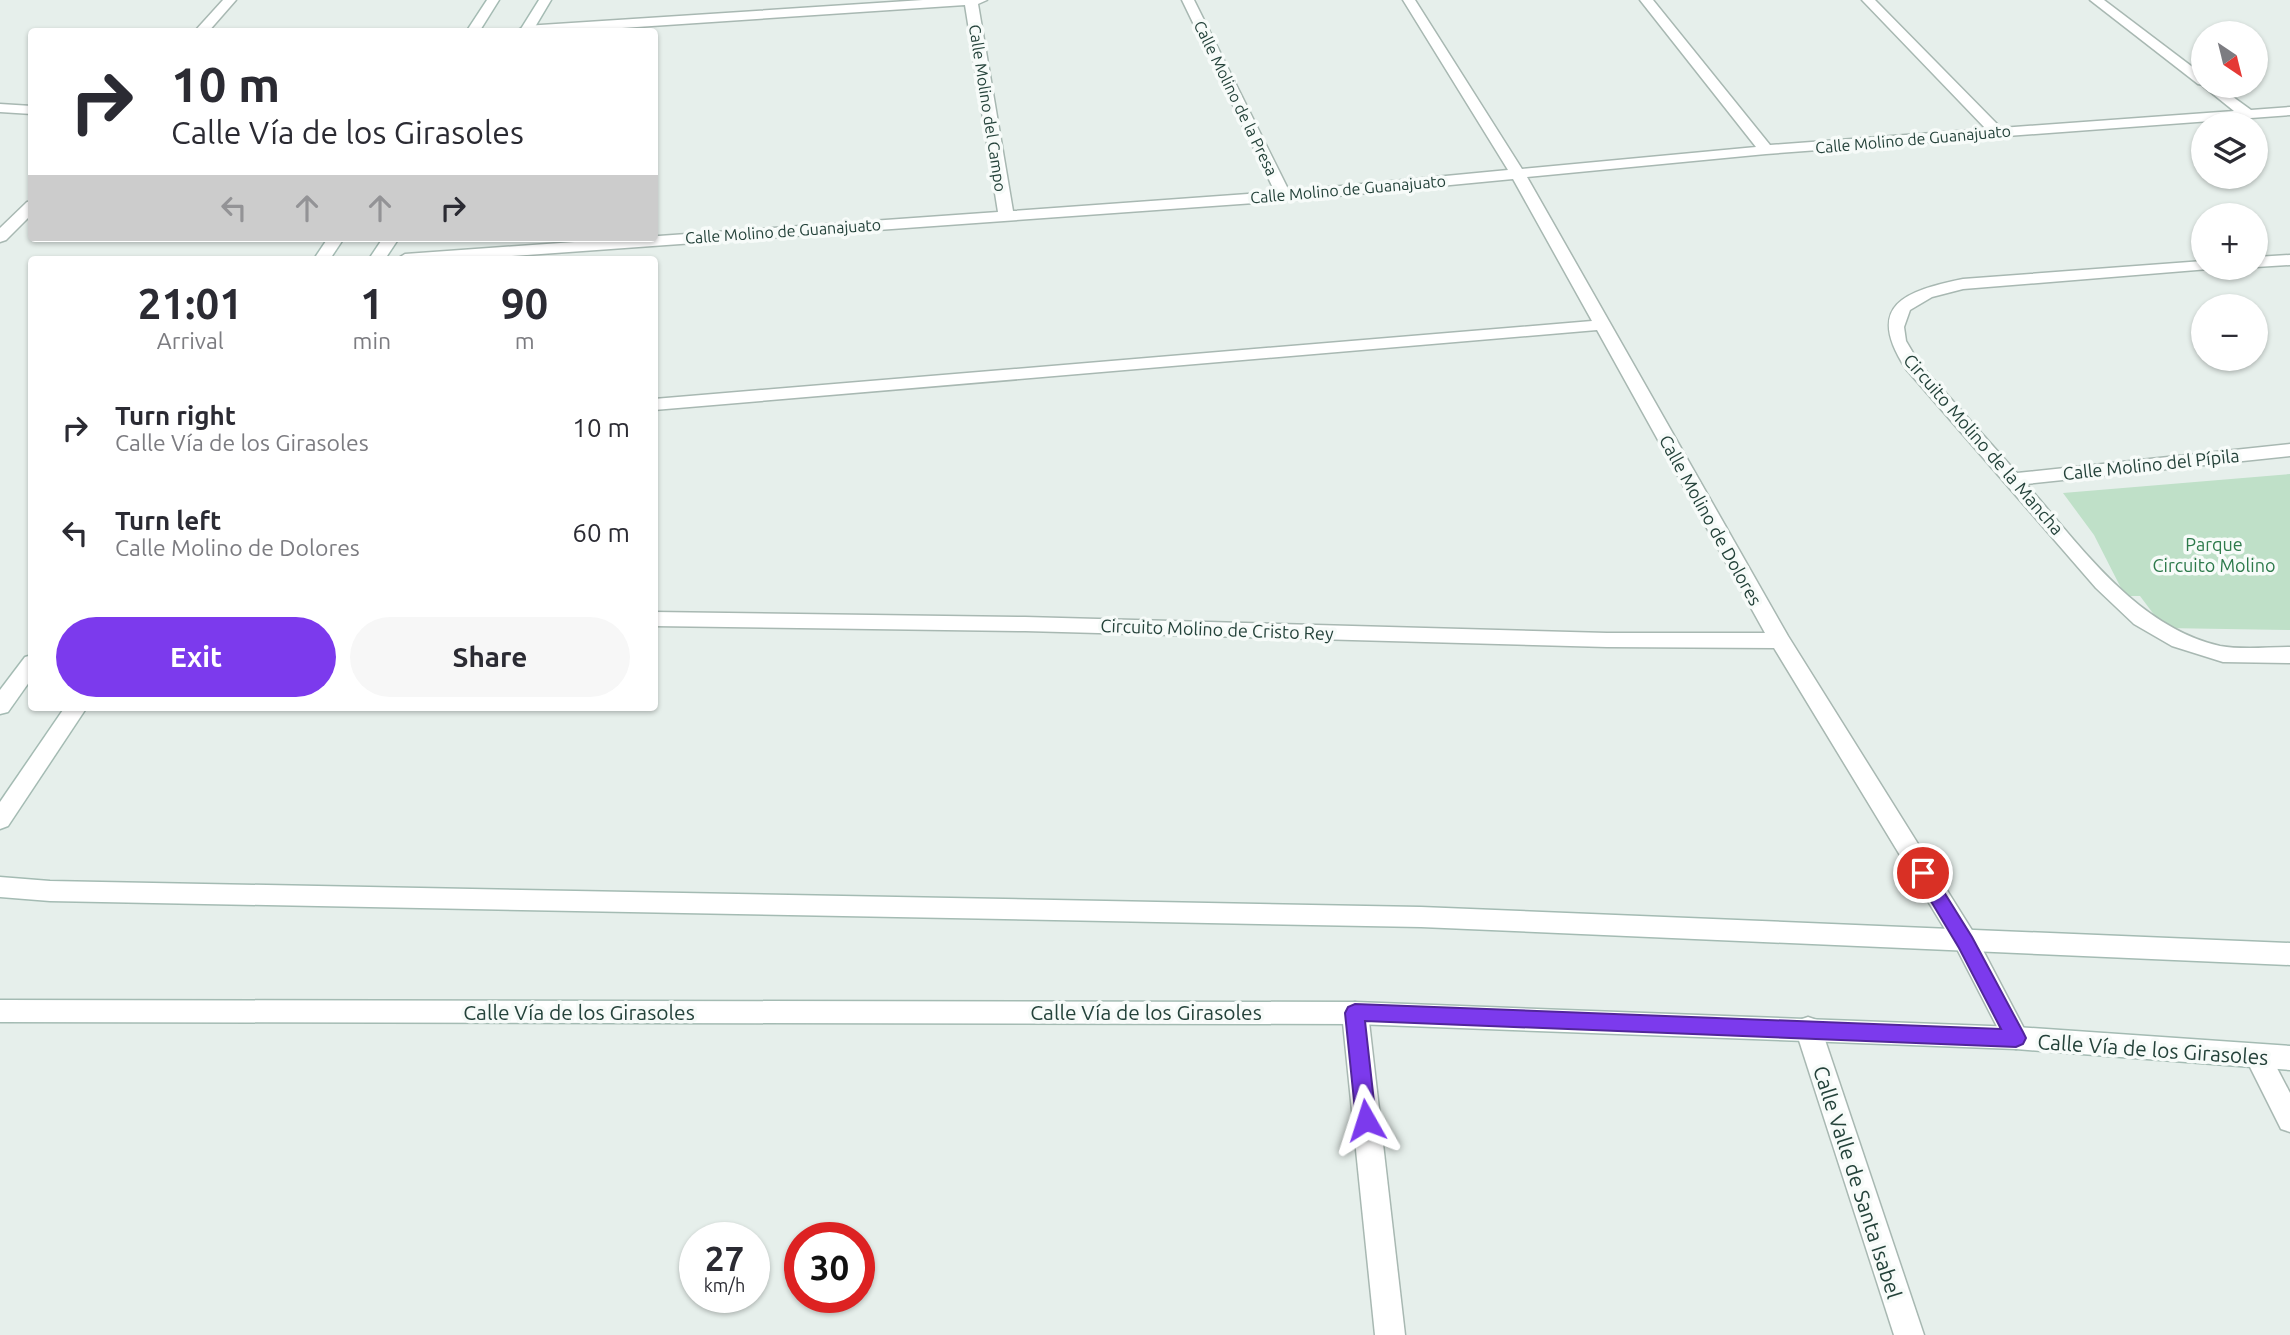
<!DOCTYPE html>
<html lang="en">
<head>
<meta charset="utf-8">
<style>
	:root { --surface:#fff; --page:#f7f7f7; --text:#2b2b33; --muted:#7c7c81; --accent:#7c3aed }
	body { margin:0; font-family:Ubuntu,sans-serif; background:var(--page); color:var(--text); height:100vh; display:flex; flex-direction:column; font-size:26px; white-space:nowrap }
	* { box-sizing:border-box; margin:0 }
	p { font-size:23px; color:var(--muted) }
	.icon { flex:none; width:38px; height:38px; fill:none; stroke:currentColor; stroke-width:2; stroke-linecap:round; stroke-linejoin:round }
	.map { position:relative; flex:1; overflow:hidden }
	.sheet { position:absolute; left:28px; top:256px; width:630px; height:455px; display:flex; flex-direction:column; background:var(--surface); border-radius:7px; box-shadow:0 2px 5px #0004 }
	.sheet>* { flex:none }
	.guide { position:absolute; left:28px; top:28px; width:630px; height:214px; border-radius:7px; box-shadow:0 2px 5px #0004; background:#fff; color:var(--text); overflow:hidden }
	.needle { width:46px; rotate:145deg }
	.controls { position:absolute; left:2191px; top:21px; display:grid; gap:14px }
	.controls a { display:grid; place-items:center; width:77px; height:77px; border-radius:50%; background:var(--surface); box-shadow:0 2px 5px #0004; font-size:35px }
	.speed { position:absolute; left:679px; top:1222px; display:flex; gap:14px; font-size:35px; font-weight:700; text-align:center }
	.speed>* { display:grid; place-content:center; width:91px; height:91px; border-radius:50%; background:var(--surface); box-shadow:0 2px 5px #0004; line-height:1 }
	.speed small { font-size:18px; font-weight:400 }
	.speed .limit { border:10px solid #d22; background:#fff; color:#111 }
	.pin { position:absolute; display:grid; place-items:center; width:60px; height:60px; color:#fff; margin:-30px; border:4px solid #fff; border-radius:50%; box-shadow:0 2px 7px #0007 }
	.me { position:absolute; width:77px; margin:-38px; rotate:354deg; stroke-linejoin:round; filter:drop-shadow(0 0 5px #0008) }
	.turn { display:flex; align-items:center; gap:24px; height:147px; padding:0 28px; font-size:32px }
	.turn .icon { width:91px; height:91px; stroke-width:2.5 }
	.turn b { display:block; font-size:49px; line-height:60px }
	.lanes { display:flex; align-items:center; height:66px; padding:0 28px; background:#0003; justify-content:center; gap:35px; direction:ltr }
	.lanes .off { opacity:.35 }
	.eta { display:flex; justify-content:space-evenly; align-items:center; height:119px; text-align:center }
	.eta b { font-size:42px; font-weight:700; line-height:49px }
	.primary-button { display:flex; gap:14px; margin-top:auto; padding:14px 28px }
	.primary-button a { flex:1; height:80px; border-radius:42px; background:var(--accent); color:#fff; font-size:28px; font-weight:700; line-height:80px; text-align:center }
	.primary-button a+a { background:var(--page); color:var(--text) }
	ul { padding:0; list-style:none }
	li { display:flex; align-items:center; gap:21px; height:105px; padding:0 28px }
	li div { flex:1 }
	li b { display:block; font-size:26px }
	li em { font-style:normal }
	.map>svg:first-child { display:block }
</style>
</head>
<body>
<div class="map">
<svg width="2290" height="1335" viewBox="0 0 2290 1335">
	<rect width="100%" height="100%" fill="#e6efeb"/>
	<polygon fill="#bfe0c8" points="2290,474 2290,630 2164,628 2140,596 2125,596 2094,535 2063,493"/>
	<g fill="none" stroke-linecap="round" stroke-linejoin="round">
		<g stroke="#a8b8b2" stroke-width="3">
			<g id="street">
				<polygon points="223,0 236,0 208,32 194,32"/>
				<polygon points="923,0 987,0 978,4 1013,211 1275,192 1182,0 1194,0 1289,191 1508,170 1403,0 1415,0 1522,169 1756,147 1640,0 1653,0 1770,145 1986,129 1862,0 1875,0 2001,128 2234,111 2203,86 2218,86 2251,110 2290,107 2290,115 1766,154 1527,177 1788,636 1975,935 2029,1038 2025,1046 2016,1049 2007,1046 1957,949 1774,648 1607,647 1025,631 654,626 654,612 1025,617 1607,633 1765,633 1597,330 654,410 654,399 1592,321 1513,179 1284,201 471,259 397,259 405,254 998,212 965,5 562,32 518,30 525,26"/>
				<polygon points="2090,0 2104,0 2203,75 2203,85 2198,84"/>
				<polygon points="0,104 32,106 32,114 0,112"/>
				<polygon points="32,201 32,214 6,240 0,242 0,228 27,202"/>
				<polygon points="2290,255 2290,265 2256,267 2256,257"/>
				<path d="M2203,261V268L2209,269L1963,289L1932,297L1910,310L1904,327L1906,341L1919,363L2017,473L2290,444V456L2026,484C2081,546 2135,626 2220,646C2242,650 2268,647 2290,647V663L2223,662L2172,646L2134,624L2096,588L1906,369C1864,305 1905,291 1963,279Z"/>
				<polygon points="1355,1002 1364,1005 1368,1013 1405,1335 1375,1335 1342,1013 1346,1005"/>
				<polygon points="1808,1017 1817,1020 1821,1028 1924,1335 1894,1335 1795,1028 1799,1020"/>
				<polygon points="2258,1045 2267,1049 2290,1093 2290,1132 2281,1129 2245,1057 2249,1049"/>
			</g>
		</g>
		<g stroke="#a4bbb3" stroke-width="3">
			<g id="secondary">
				<polygon points="487,0 499,0 479,32 466,32"/>
				<polygon points="539,0 551,0 532,32 519,32"/>
				<polygon points="328,238 344,238 330,259 314,259"/>
				<polygon points="383,238 399,238 385,259 369,259"/>
				<polygon points="32,655 32,678 8,712 0,714 0,690 25,657"/>
				<polygon points="65,707 87,707 8,826 0,829 0,802"/>
				<polygon points="0,877 50,881 1421,907 2290,943 2290,965 1421,927 50,901 0,897"/>
				<polygon points="0,1000 1355,1002 2016,1027 2290,1046 2290,1070 2016,1049 1355,1024 0,1022"/>
			</g>
		</g>
		<use href="#street" fill="#fff" fill-rule="evenodd"/>
		<use href="#secondary" fill="#fff" fill-rule="evenodd"/>
	</g>
	<polygon fill="#7c3aed" stroke="#51269a" stroke-width="2" points="1923,865 1929,868 1972,937 2023,1032 2026,1038 2023,1044 2016,1047 1365,1021 1376,1120 1374,1127 1366,1129 1359,1127 1356,1120 1345,1013 1348,1007 1355,1004 2001,1029 1959,948 1914,873 1916,868"/>
	<g text-anchor="middle" dominant-baseline="central" stroke-width="7" stroke-linejoin="round" paint-order="stroke">
		<g font-size="16" fill="#24423a" stroke="#f7fbf9">
			<text transform="translate(1236 98) rotate(64)">Calle Molino de la Presa</text>
			<text transform="translate(988 108) rotate(81)">Calle Molino del Campo</text>
			<text transform="translate(1913 139) rotate(-5)">Calle Molino de Guanajuato</text>
			<text transform="translate(1348 189) rotate(-5)">Calle Molino de Guanajuato</text>
			<text transform="translate(783 231) rotate(-4)">Calle Molino de Guanajuato</text>
		</g>
		<g font-size="18" fill="#24423a" stroke="#f7fbf9">
			<text transform="translate(1984 444) rotate(49)">Circuito Molino de la Mancha</text>
			<text transform="translate(2151 464) rotate(-6)">Calle Molino del Pípila</text>
			<text transform="translate(1711 520) rotate(61)">Calle Molino de Dolores</text>
			<text transform="translate(1217 629) rotate(2)">Circuito Molino de Cristo Rey</text>
		</g>
		<g font-size="18" fill="#2d7a4b" stroke="#f7fbf9">
			<text x="2214" y="544">Parque<tspan x="2214" dy="21">Circuito Molino</tspan></text>
		</g>
		<g font-size="21" fill="#24423a" stroke="#f7fbf9">
			<text x="579" y="1012">Calle Vía de los Girasoles</text>
			<text x="1146" y="1012">Calle Vía de los Girasoles</text>
			<text transform="translate(2153 1049) rotate(4)">Calle Vía de los Girasoles</text>
			<text transform="translate(1858 1182) rotate(72)">Calle Valle de Santa Isabel</text>
		</g>
	</g>
</svg>
<div class="controls">
<a><svg class="needle" viewBox="-14 -14 28 28"><path d="M0-13l5 13h-10z" fill="#e53935"/><path d="M0 13l5-13h-10z" fill="#7c7c81"/></svg></a>
<a><svg class="icon" aria-label="layers" viewBox="0 0 24 24"><path d="M12 4l9 5-9 5-9-5zM3 14l9 5 9-5"/></svg></a>
<a>+</a>
<a>−</a>
</div>
<div class="speed"><div>27<small>km/h</small></div><div class="limit">30</div></div>
<div class="pin" style="left:1923px;top:873px;background:#d93025"><svg class="icon" aria-label="arrive" viewBox="0 0 24 24"><path d="M6 21V4h12l-3 4 3 4H6"/></svg></div>
<svg class="me" style="left:1366px;top:1120px" viewBox="-20 -20 40 40"><path d="M0-17L14 15 0 8-14 15z" fill="#7c3aed" stroke="#fff" stroke-width="4"/></svg>
<div class="guide">
<div class="turn"><svg class="icon" aria-label="right" viewBox="0 0 24 24"><path d="M7 20v-9h11M14 6l5 5-5 5"/></svg><div><b>10 m</b>Calle Vía de los Girasoles</div></div>
<div class="lanes"><svg class="icon off" aria-label="left" viewBox="0 0 24 24"><path d="M17 20v-9H6M10 6l-5 5 5 5"/></svg><svg class="icon off" aria-label="ahead" viewBox="0 0 24 24"><path d="M12 20V5M6 11l6-6 6 6"/></svg><svg class="icon off" aria-label="ahead" viewBox="0 0 24 24"><path d="M12 20V5M6 11l6-6 6 6"/></svg><svg class="icon" aria-label="right" viewBox="0 0 24 24"><path d="M7 20v-9h11M14 6l5 5-5 5"/></svg></div>
</div>
<section class="sheet">
<div class="eta">
<div><b>21:01</b><p>Arrival</p></div>
<div><b>1</b><p>min</p></div>
<div><b>90</b><p>m</p></div>
</div>
<ul>
<li><svg class="icon" aria-label="right" viewBox="0 0 24 24"><path d="M7 20v-9h11M14 6l5 5-5 5"/></svg><div><b>Turn right</b><p>Calle Vía de los Girasoles</p></div><em>10 m</em></li>
<li><svg class="icon" aria-label="left" viewBox="0 0 24 24"><path d="M17 20v-9H6M10 6l-5 5 5 5"/></svg><div><b>Turn left</b><p>Calle Molino de Dolores</p></div><em>60 m</em></li>
</ul>
<div class="primary-button"><a>Exit</a><a>Share</a></div>
</section>
</div>
</body>
</html>
